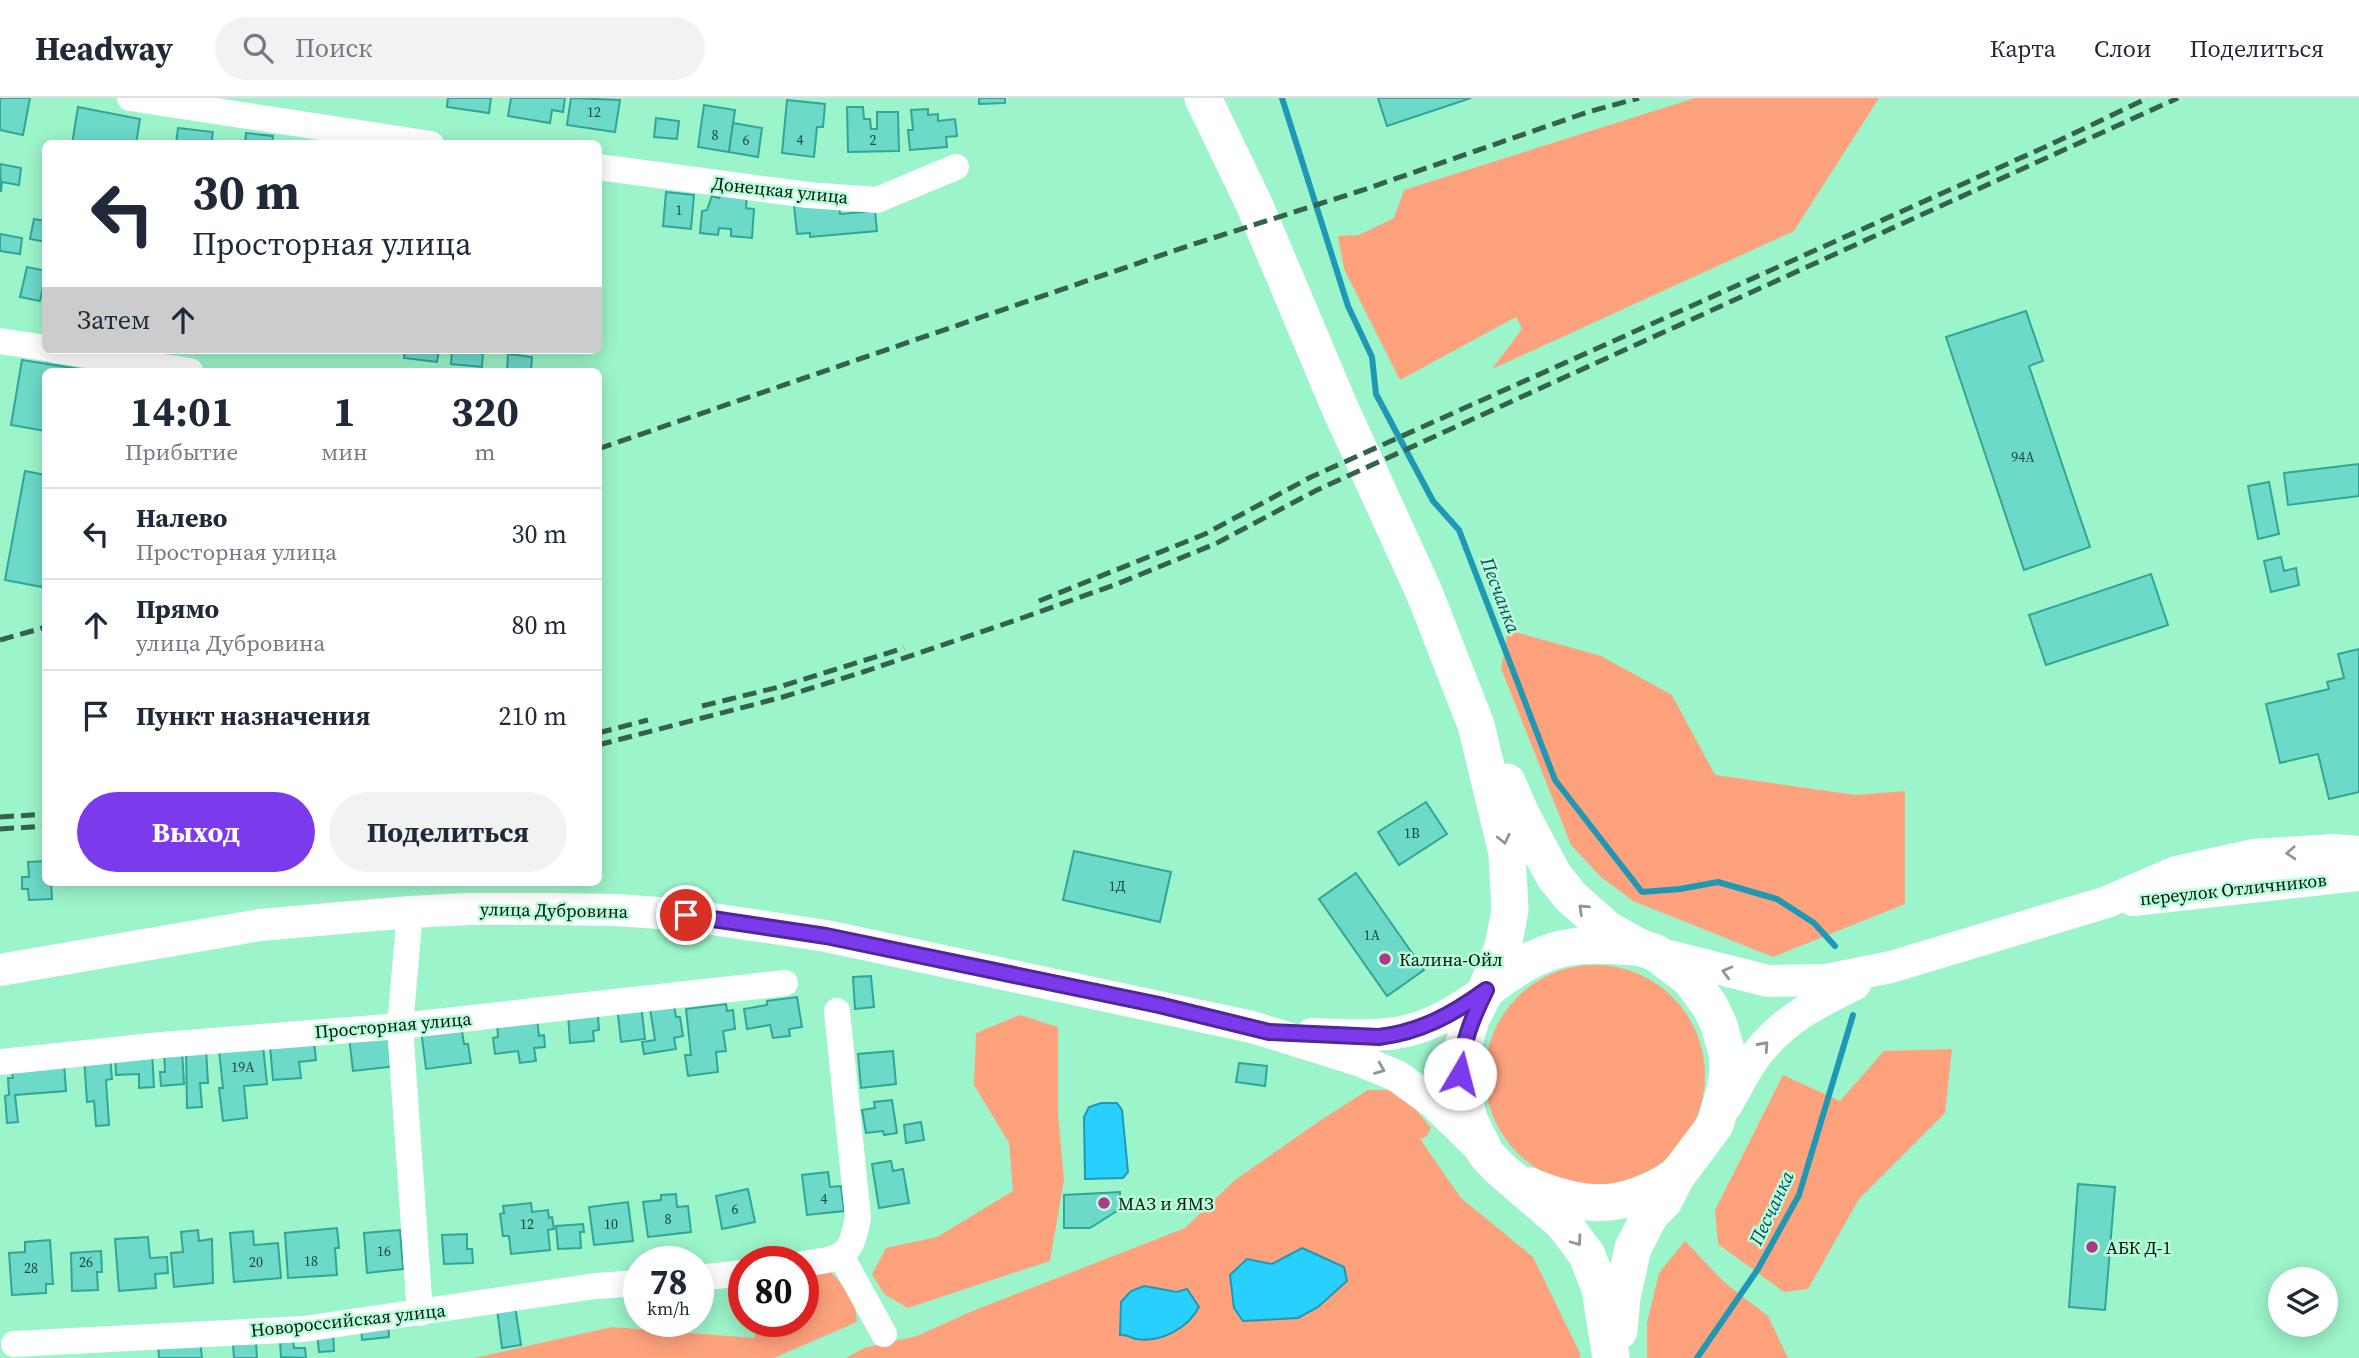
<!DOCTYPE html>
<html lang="ru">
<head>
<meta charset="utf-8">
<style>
	:root { --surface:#fff; --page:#f2f2f3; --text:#1f2937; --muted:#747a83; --line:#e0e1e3; --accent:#7c3aed }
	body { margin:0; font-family:"Source Serif 4",serif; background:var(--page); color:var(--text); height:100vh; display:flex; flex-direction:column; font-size:26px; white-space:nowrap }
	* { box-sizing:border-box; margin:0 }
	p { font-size:23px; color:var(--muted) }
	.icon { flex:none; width:38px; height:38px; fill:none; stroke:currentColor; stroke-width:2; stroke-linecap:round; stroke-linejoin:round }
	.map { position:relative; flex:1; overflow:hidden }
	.sheet { position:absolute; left:42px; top:270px; width:560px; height:518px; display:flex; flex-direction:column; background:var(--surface); border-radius:10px; box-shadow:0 4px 18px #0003 }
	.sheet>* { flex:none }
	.guide { position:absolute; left:42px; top:42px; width:560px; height:214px; border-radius:10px; box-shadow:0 4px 18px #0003; background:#fff; color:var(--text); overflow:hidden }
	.fabs { position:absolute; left:2268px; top:1169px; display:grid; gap:14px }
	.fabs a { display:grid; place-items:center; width:70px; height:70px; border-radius:50%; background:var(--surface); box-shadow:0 4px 18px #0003; font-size:35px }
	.speed { position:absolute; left:623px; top:1148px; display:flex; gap:14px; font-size:35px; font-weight:700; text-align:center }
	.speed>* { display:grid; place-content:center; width:91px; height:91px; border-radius:50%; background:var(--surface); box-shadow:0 4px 18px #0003; line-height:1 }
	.speed small { font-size:18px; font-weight:400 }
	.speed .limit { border:10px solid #d22; background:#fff; color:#111 }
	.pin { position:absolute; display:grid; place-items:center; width:60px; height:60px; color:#fff; margin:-30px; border:4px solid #fff; border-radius:50%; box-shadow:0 2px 7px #0007 }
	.me { position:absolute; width:77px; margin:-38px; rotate:8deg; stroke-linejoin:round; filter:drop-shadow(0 0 5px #0008) }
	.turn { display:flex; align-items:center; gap:24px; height:147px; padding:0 35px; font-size:32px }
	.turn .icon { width:91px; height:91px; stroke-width:2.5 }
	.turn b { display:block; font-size:49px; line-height:60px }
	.then { display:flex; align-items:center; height:66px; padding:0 35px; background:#0003; gap:14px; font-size:26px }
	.eta { display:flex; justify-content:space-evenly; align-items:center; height:119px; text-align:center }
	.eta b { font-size:42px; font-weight:700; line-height:49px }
	.primary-button { display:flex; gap:14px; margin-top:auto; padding:14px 35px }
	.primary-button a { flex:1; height:80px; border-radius:42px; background:var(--accent); color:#fff; font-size:28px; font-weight:700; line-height:80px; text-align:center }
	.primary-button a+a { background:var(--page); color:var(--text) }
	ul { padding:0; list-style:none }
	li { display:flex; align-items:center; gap:21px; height:91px; padding:0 35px; border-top:2px solid var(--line) }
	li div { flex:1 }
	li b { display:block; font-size:26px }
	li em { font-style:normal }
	header { display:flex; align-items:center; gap:42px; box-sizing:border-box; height:98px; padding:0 35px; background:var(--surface); border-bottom:2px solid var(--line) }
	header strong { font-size:33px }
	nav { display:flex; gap:38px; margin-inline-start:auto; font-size:24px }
	.search { width:490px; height:63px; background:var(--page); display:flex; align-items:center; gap:18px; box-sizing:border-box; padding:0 24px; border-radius:38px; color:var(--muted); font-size:26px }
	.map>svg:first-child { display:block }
</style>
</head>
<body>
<header>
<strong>Headway</strong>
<div class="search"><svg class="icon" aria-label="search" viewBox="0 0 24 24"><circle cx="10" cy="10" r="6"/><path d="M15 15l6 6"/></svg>Поиск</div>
<nav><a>Карта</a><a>Слои</a><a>Поделиться</a></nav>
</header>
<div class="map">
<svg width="2359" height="1260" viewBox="0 0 2359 1260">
	<rect width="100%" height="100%" fill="#9cf4ca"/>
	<g fill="#fda27d">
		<polygon points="1695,0 1879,0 1794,133 1492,271 1522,231 1516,219 1400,282 1344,171 1338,138 1359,137 1394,120 1404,92"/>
		<polygon points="1508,532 1601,558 1672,597 1715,677 1856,697 1905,693 1905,806 1773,859 1633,803 1601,779 1571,747 1501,570"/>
		<circle cx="1595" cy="977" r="110"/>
		<polygon points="1020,917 1058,929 1058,1016 1064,1082 1050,1163 908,1210 884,1196 872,1176 886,1150 937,1139 1013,1093 1009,1045 974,987 976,935"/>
		<polygon points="1952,951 1945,1015 1859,1101 1808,1191 1784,1194 1718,1146 1715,1112 1783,977 1840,1003 1884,953"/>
		<polygon points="1368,992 1400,992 1431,1030 1427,1038 1420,1041 1461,1100 1533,1159 1580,1255 1580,1260 846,1260 864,1250 917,1238 970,1214 1185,1130 1235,1082 1321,1022"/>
		<polygon points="1685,1143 1725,1185 1768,1218 1788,1260 1647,1260 1647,1225 1659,1175"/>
		<polygon points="831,1174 854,1201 857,1224 774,1260 474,1260 612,1229 754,1240 762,1223 803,1223 803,1177"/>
	</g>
	<g fill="#29cffd" stroke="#1d98b5" stroke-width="2">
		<polygon points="1101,1005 1117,1005 1122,1012 1128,1074 1123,1080 1085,1081 1084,1019 1089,1009"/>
		<polygon points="1302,1150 1344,1169 1347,1183 1318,1209 1298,1220 1243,1223 1234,1210 1230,1177 1247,1161 1272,1166"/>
		<path d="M1144,1188L1177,1194L1187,1191L1199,1209C1188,1230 1161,1245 1136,1241C1130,1240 1128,1236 1120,1237L1121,1204L1131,1193Z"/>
	</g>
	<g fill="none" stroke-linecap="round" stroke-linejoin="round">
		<g stroke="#1d98b5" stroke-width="6">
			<polyline points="1282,0 1348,208 1372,259 1376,296 1433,403 1459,432 1555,682 1642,794 1680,791 1718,784 1777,801 1814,825 1835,848"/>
			<polyline points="1697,1260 1758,1171 1799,1097 1853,917"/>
		</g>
	</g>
	<g fill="#6cd9c9" stroke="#31a596" stroke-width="2">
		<polygon points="0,0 30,0 23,37 0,32"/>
		<polygon points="448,0 491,0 489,15 447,9"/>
		<polygon points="511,0 565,0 563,14 552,12 550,25 508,18"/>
		<polygon points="571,0 620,2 615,34 567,27"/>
		<polygon points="979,0 1005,0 1005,5 979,6"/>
		<polygon points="1378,0 1471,0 1387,28"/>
		<polygon points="787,2 825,6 823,29 817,29 814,59 782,55"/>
		<polygon points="704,7 735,12 729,54 698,49"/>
		<polygon points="78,9 140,21 136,46 72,46"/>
		<polygon points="847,9 863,9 864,21 870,21 871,31 877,31 877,14 898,14 899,53 848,54"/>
		<polygon points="928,11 928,17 938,16 938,23 955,21 957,38 946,39 947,49 910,52 908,32 913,32 911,12"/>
		<polygon points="656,20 679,23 677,41 654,39"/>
		<polygon points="733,25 762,30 758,59 729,54"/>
		<polygon points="178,30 213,34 211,46 176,46"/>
		<polygon points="246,35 273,38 272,46 245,46"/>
		<polygon points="0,66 21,70 19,87 2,84 1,94"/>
		<polygon points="722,93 747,95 746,110 754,111 752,140 731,138 731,131 719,130 718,137 700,135 702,113 707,112 712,98 719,100"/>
		<polygon points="666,94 694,97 691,131 663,128"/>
		<polygon points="839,105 840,116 875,113 877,133 810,139 810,135 797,136 794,108"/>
		<polygon points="34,121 46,123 46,144 30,141"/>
		<polygon points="0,136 22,140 20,156 0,153"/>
		<polygon points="27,169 46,173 40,203 20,199"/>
		<polygon points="2026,213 2043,263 2029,268 2090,449 2024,472 1946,239"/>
		<polygon points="405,252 439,252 437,264 404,260"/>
		<polygon points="452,252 483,252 482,269 451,266"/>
		<polygon points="508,256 532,259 531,273 507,273"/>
		<polygon points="22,262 93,273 46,273 46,333 11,327"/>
		<polygon points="2359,366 2359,398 2288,407 2284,375"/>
		<polygon points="25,373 46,377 46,470 42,489 5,482"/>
		<polygon points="2269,384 2279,436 2258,441 2248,388"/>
		<polygon points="2281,459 2284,473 2296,470 2299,487 2271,494 2264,463"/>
		<polygon points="2151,476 2168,527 2046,567 2029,517"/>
		<polygon points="2359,551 2359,694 2329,701 2318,656 2280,665 2266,606 2329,591 2327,584 2344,580 2338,556"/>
		<polygon points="1426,704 1447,736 1399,767 1378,734"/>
		<polygon points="1074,753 1171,774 1160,824 1063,802"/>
		<polygon points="46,763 46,784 51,784 52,801 29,802 28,791 22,791 22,779 29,779 28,764"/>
		<polygon points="1356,775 1424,872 1387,898 1319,801"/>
		<polygon points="871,878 874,909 855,911 853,879"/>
		<polygon points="797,899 802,929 789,931 790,938 773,940 770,927 747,931 744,911 767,907 767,903"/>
		<polygon points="673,900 676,919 680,919 683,938 674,940 676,951 644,956 642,944 655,942 649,904"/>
		<polygon points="641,906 645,941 621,944 617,908"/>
		<polygon points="726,906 727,913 733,912 735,931 723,933 726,953 716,954 718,974 688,978 685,957 691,957 686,911"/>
		<polygon points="568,916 598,918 599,932 593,933 594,943 570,945"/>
		<polygon points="537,919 539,938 544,937 545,949 534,950 536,963 520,965 518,953 495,956 493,940 498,939 497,924"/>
		<polygon points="461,927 464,946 468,946 471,965 426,971 421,932"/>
		<polygon points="392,935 396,968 353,973 349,939"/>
		<polygon points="314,944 316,962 299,964 301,980 273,982 270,948"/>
		<polygon points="263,948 267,986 244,988 247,1020 223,1023 219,990 223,990 219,952"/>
		<polygon points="206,951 208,985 200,985 202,1009 187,1010 186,952"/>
		<polygon points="182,952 184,986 161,988 160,974 165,974 164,953"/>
		<polygon points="893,953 896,986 861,990 858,956"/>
		<polygon points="152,954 154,989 139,990 139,976 116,977 115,956"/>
		<polygon points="110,957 112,981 106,982 109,1027 96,1028 94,1003 87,1004 84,959"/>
		<polygon points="64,965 66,993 15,997 18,1024 7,1025 5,998 9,997 8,980 13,980 12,975"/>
		<polygon points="1239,965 1267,968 1265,988 1236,984"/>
		<polygon points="892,1002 897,1035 884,1037 883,1033 866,1035 862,1012 875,1010 874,1004"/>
		<polygon points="921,1024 924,1042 906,1045 904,1027"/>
		<polygon points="891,1063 893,1073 903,1071 909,1105 879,1110 872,1066"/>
		<polygon points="828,1074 830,1089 841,1088 844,1113 807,1117 802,1077"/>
		<polygon points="2078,1086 2115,1089 2105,1212 2069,1209"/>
		<polygon points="748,1091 755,1124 722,1131 716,1098"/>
		<polygon points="1120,1094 1120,1111 1090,1130 1064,1130 1064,1097"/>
		<polygon points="676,1096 677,1109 688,1108 691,1134 648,1139 643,1104 661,1102 661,1097"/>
		<polygon points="628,1104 633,1143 594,1147 589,1109"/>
		<polygon points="531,1105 532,1114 548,1112 549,1120 552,1119 554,1131 548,1132 550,1152 511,1156 509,1138 503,1138 500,1116 504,1115 503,1108"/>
		<polygon points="583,1126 584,1134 580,1134 581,1150 558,1151 556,1128"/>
		<polygon points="337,1130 339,1150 335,1150 337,1177 288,1180 285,1135"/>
		<polygon points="198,1132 199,1143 212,1141 213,1185 174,1189 171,1155 183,1154 181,1134"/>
		<polygon points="400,1132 403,1171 367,1175 364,1135"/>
		<polygon points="253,1133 254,1147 278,1145 281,1180 234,1184 230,1135"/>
		<polygon points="467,1136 467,1151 472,1151 473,1165 444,1166 442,1137"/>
		<polygon points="148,1139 150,1160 167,1159 168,1175 155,1176 156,1190 119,1193 115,1141"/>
		<polygon points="50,1142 53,1186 46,1186 46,1195 12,1197 9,1155 25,1154 25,1144"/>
		<polygon points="101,1153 102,1174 97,1174 98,1192 72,1193 71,1155"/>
		<polygon points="515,1208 521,1247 502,1250 497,1211"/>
		<polygon points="388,1224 389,1239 362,1242 361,1227"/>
		<polygon points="333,1233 334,1253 319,1254 317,1234"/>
		<polygon points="200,1241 202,1260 159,1260 158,1245"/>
		<polygon points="293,1242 294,1250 305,1250 306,1260 281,1259 280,1243"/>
		<polygon points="256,1245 257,1260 234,1260 233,1247"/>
	</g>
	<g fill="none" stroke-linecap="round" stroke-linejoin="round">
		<g stroke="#fff" stroke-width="26">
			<polyline points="130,0 431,46"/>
			<polyline points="598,69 808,97 877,102 956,69"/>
			<polyline points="0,243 46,250"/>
			<polyline points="55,252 190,273"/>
			<polyline points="410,814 400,928 420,1215"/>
			<polyline points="0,964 162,947 400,928 785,885"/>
			<polyline points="841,1158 884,1236"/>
			<path d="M803,1166C843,1160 851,1160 858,1119L837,913"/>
			<polyline points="698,1180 744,1175"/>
			<polyline points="14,1246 304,1231 596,1188 639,1185"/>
		</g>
		<g stroke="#fff" stroke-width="32">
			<polyline points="2133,802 2359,777"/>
			<polyline points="1661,856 1768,883 1826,882 1891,869 2107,804 2176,774 2253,757 2334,752 2359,754"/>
			<polyline points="0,872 260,827 410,814 469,811 546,811 617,812 686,817 826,838 1252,929 1361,963 1397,978 1434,1005 1480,1050"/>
			<path d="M1312,936C1395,939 1417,941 1486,892"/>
			<path d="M1726,1008C1736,991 1745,972 1757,956C1783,922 1818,904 1855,886"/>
		</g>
		<g stroke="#fff" stroke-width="37">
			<polyline points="1203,0 1254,106 1340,310 1424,494 1476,627 1507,755 1510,812 1503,849 1486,892 1471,921 1462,952 1460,977 1463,996 1469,1021 1486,1056 1498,1069 1563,1125 1587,1157 1600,1191 1611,1260"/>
			<polyline points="1507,684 1522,718 1554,778 1571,799 1607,831 1639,849 1656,855 1690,881 1710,908 1719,927 1727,955 1728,975 1724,996 1715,1027 1676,1079 1664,1103 1650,1117 1633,1150 1622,1199 1619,1233"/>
			<path d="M1486,892C1541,850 1566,843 1634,849"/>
			<path d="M1530,1088C1586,1111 1621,1112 1674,1080"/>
		</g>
		<g stroke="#34624d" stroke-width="5" stroke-dasharray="14 7" stroke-linecap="butt">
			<polyline points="598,351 1188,148 1363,92 1588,14 1639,0"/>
			<polyline points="1039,503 1205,436 1311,379 2045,49 2148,0"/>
			<polyline points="0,542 46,529"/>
			<polyline points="702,608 779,589 904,550"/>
			<polyline points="598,635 648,622"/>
			<polyline points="598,647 783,599 866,573 1022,520 1117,486 1215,446 1317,392 2178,0"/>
			<polyline points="0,719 46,716"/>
			<polyline points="0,731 46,728"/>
		</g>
	</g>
	<defs><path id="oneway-chevron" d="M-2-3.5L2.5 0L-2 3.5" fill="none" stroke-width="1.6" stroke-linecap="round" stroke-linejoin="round" transform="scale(1.75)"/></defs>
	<g stroke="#8c9893">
		<use href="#oneway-chevron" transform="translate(1504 741) rotate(77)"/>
		<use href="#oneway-chevron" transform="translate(2291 755) rotate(177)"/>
		<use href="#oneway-chevron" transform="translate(1583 811) rotate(-137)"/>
		<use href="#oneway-chevron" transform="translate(1727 874) rotate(-165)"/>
		<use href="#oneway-chevron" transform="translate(1764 948) rotate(-48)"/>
		<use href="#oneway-chevron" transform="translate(1380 971) rotate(22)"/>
		<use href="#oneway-chevron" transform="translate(1577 1143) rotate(54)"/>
	</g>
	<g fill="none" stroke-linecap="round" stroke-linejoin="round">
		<g stroke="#51269a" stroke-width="18">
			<path id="route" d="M686,817L826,838L1159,907L1269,934L1379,939C1421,934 1453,916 1486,892C1472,920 1462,945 1460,976"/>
		</g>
		<use href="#route" stroke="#7c3aed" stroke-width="12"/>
	</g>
	<g fill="#b1378b" stroke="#b9fddb" stroke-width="2.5">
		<circle cx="1385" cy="861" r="7"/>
		<circle cx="1104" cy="1105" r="7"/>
		<circle cx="2092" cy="1149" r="7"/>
	</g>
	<g text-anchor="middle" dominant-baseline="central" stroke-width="5" stroke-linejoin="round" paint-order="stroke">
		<g font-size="14" fill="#1b493d">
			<text x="594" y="14">12</text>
			<text x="715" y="37">8</text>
			<text x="746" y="42">6</text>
			<text x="800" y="42">4</text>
			<text x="873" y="42">2</text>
			<text x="679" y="112">1</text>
			<text x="2023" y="359">94А</text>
			<text x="1412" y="735">1В</text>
			<text x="1117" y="788">1Д</text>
			<text x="1372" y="837">1А</text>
			<text x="243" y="969">19А</text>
			<text x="824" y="1101">4</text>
			<text x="735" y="1111">6</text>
			<text x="668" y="1121">8</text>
			<text x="527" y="1126">12</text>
			<text x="611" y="1126">10</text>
			<text x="384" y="1153">16</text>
			<text x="311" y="1163">18</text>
			<text x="86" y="1164">26</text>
			<text x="256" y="1164">20</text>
			<text x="31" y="1170">28</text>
		</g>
		<g font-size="18" fill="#00190e" stroke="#b9fddb">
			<text transform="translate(780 92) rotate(6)">Донецкая улица</text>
			<text transform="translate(2233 791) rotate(-6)">переулок Отличников</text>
			<text transform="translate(554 812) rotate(1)">улица Дубровина</text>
			<text transform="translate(393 927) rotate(-5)">Просторная улица</text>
			<text transform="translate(348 1222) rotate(-6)">Новороссийская улица</text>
		</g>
		<g font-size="18" fill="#00190e" stroke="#b9fddb" text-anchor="start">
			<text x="1399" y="861">Калина-Ойл</text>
			<text x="1118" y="1105">МАЗ и ЯМЗ</text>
			<text x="2106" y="1149">АБК Д-1</text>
		</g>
		<g font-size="19" font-style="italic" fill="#084b5e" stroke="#b9fddb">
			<text transform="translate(1501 497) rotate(69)">Песчанка</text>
			<text transform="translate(1771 1110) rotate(-65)">Песчанка</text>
		</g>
	</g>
</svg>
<div class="fabs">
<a><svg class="icon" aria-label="layers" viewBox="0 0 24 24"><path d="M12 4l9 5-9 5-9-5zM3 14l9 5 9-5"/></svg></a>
</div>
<div class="speed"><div>78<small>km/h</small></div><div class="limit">80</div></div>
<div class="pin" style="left:686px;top:817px;background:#d93025"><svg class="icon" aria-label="arrive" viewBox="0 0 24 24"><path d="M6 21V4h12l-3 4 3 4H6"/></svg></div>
<svg class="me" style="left:1460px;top:976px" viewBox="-20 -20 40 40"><circle r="19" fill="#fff"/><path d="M0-13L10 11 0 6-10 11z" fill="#7c3aed"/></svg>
<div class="guide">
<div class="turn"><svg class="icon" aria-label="left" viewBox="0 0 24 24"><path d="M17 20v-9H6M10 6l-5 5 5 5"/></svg><div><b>30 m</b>Просторная улица</div></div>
<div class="then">Затем<svg class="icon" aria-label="ahead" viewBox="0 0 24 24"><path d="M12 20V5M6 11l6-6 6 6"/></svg></div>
</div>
<section class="sheet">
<div class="eta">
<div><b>14:01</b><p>Прибытие</p></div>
<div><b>1</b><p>мин</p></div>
<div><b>320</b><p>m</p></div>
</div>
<ul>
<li><svg class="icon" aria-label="left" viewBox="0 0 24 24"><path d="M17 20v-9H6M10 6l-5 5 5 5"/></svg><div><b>Налево</b><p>Просторная улица</p></div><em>30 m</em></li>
<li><svg class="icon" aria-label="ahead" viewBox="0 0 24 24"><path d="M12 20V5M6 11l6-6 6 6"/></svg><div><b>Прямо</b><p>улица Дубровина</p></div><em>80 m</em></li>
<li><svg class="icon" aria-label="arrive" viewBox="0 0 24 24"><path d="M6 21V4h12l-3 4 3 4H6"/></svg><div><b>Пункт назначения</b></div><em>210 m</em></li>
</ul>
<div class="primary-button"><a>Выход</a><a>Поделиться</a></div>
</section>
</div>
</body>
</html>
